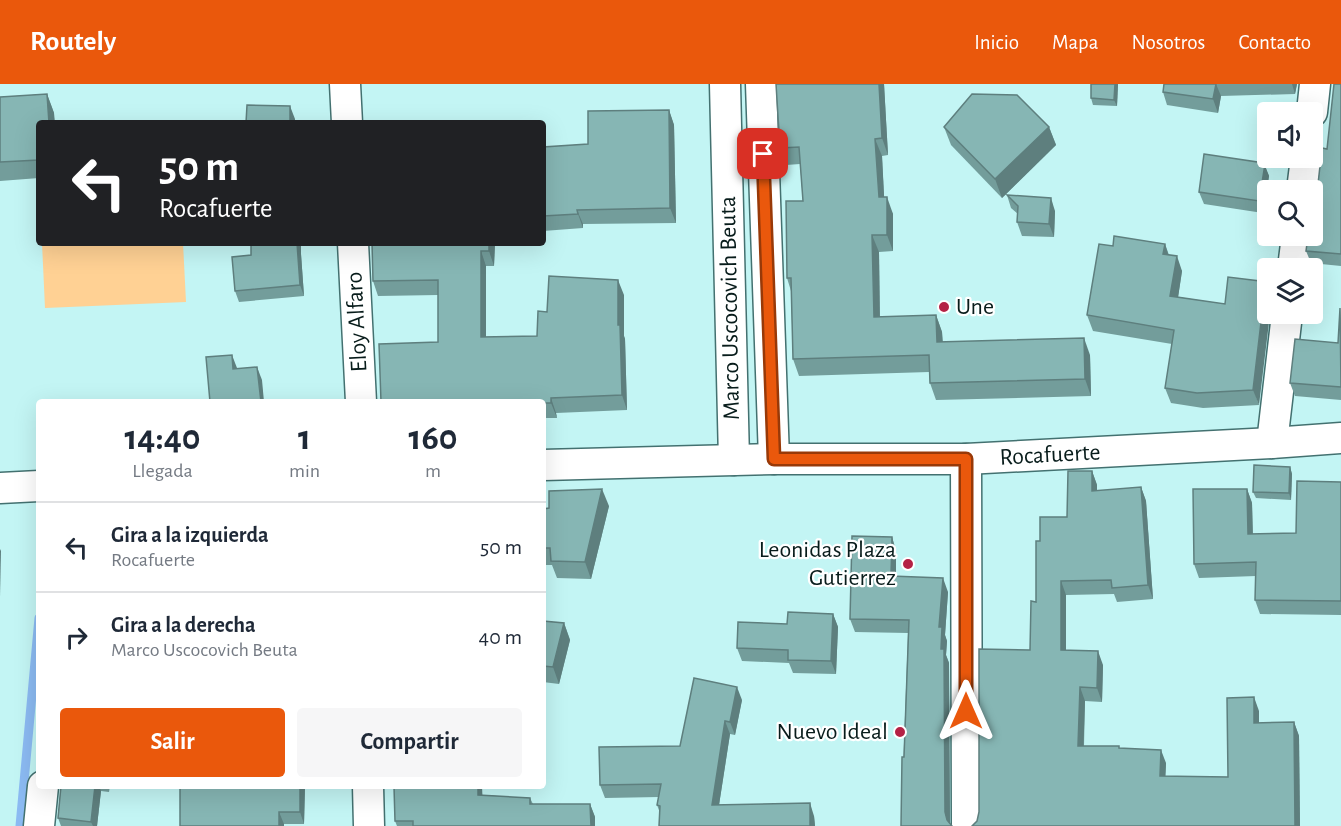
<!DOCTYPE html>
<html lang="es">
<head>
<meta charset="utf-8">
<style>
	:root { --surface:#fff; --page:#f6f6f7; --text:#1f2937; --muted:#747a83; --line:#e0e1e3; --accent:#ea580c }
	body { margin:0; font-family:"Alegreya Sans",sans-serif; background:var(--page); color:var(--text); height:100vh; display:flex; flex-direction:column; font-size:22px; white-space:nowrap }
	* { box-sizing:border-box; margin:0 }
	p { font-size:20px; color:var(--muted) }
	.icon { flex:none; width:33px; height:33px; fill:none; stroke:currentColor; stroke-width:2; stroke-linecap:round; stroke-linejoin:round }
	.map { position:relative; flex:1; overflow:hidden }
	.details { position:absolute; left:36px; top:315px; width:510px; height:390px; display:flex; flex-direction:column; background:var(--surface); border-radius:6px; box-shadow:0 6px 24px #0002 }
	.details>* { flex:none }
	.hud { position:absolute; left:36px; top:36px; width:510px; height:126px; border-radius:6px; box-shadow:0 6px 24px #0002; background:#202124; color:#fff; overflow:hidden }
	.fabs { position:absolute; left:1257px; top:18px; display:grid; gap:12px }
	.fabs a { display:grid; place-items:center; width:66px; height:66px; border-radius:6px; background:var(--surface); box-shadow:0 6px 24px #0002; font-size:30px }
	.pin { position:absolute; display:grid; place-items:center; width:51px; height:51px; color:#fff; margin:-26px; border-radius:12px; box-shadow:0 3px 9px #0006 }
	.me { position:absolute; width:66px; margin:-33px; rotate:0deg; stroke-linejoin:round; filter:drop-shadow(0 0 4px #0008) }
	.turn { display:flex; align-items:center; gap:21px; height:126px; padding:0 24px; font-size:27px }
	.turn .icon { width:78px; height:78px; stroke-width:2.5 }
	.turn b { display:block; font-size:42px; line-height:51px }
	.eta { display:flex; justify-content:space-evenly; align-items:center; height:102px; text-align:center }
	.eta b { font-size:36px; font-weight:700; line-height:42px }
	.cta { display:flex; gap:12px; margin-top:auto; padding:12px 24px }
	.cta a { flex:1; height:69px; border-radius:6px; background:var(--accent); color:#fff; font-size:24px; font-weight:700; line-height:69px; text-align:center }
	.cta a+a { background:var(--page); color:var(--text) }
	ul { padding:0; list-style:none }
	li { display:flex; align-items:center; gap:18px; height:90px; padding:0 24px; border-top:2px solid var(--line) }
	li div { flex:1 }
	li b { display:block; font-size:22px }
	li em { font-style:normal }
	header { display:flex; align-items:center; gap:36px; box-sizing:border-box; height:84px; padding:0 30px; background:var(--accent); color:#fff }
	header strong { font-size:28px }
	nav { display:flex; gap:33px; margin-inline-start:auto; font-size:21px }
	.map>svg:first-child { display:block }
</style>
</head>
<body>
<header>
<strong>Routely</strong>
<nav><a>Inicio</a><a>Mapa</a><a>Nosotros</a><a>Contacto</a></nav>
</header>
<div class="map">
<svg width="1341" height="742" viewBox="0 0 1341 742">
	<rect width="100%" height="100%" fill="#c3f5f4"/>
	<polygon fill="#ffd194" points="42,159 183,159 186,218 45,224"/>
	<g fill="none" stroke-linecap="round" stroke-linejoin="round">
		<polyline stroke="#8bbaf2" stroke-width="9" points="20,742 39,534"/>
		<g stroke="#437170" stroke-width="33">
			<g id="minor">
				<polyline points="345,0 347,39"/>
				<polyline points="725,0 734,376"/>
				<polyline points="761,0 774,375"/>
				<polyline points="1312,28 1315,0"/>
				<polyline points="1302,106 1306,74"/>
				<polyline points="353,159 361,318"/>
				<polyline points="1293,184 1297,152"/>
				<polyline points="1272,359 1287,230"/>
				<polyline points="966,375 967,742"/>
				<polyline points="543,381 774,375 966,375 1272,359 1341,354"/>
				<polyline points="0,404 39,402"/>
				<polyline points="368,702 369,742"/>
				<polyline points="39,742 43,702"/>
			</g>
		</g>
		<use href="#minor" stroke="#fff" stroke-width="30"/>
	</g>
	<g fill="#739d9b">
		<polygon points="884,0 888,71 882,72 884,113 893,130 893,167 879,168 880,233 936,231 942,248 943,258 1090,271 1091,312 936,316 930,299 929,288 799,292 793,275 791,207 787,194 803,117 800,80 786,81 780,64"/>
		<polygon points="1091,0 1118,0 1117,22 1093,21 1091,14"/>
		<polygon points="1164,0 1297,0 1295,10 1221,12 1218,29 1167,21 1163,8"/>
		<polygon points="1341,0 1341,182 1311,179 1306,167"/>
		<polygon points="47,10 54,29 39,39 39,94 0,97 0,13"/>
		<polygon points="669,26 674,41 676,139 583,140 583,144 543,147 543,63 588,60"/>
		<polygon points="944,43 1049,43 1056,61 1002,114 951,61"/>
		<polygon points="1264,80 1269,92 1263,129 1204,120 1199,108"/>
		<polygon points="1007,111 1055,127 1054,153 1022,152 1017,138 1018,130 1011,124"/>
		<polygon points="251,159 301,159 301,170 304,212 239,218 235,207 251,171"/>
		<polygon points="370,159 495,159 494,182 486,182 486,253 537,252 547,228 624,211 624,252 625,255 627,326 556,329 557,334 543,334 543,318 438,258 438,211 378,212 373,197 372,159"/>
		<polygon points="1165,160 1169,171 1182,187 1178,213 1225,220 1259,321 1203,324 1171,319 1165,304 1172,260 1093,247 1087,231 1113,162"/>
		<polygon points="1341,224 1341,316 1295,312 1290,299 1338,259"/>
		<polygon points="1290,383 1292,390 1291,416 1256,414 1253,408"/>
		<polygon points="1092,387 1097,401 1097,407 1141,403 1146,417 1153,515 1117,518 1114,510 1066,511 1066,566 1103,581 1102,618 1085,617 1084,662 1120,664 1166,679 1165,692 1228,693 1259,627 1259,639 1294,638 1299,652 1300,742 977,737 1030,566 1036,518 1040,457 1067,433"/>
		<polygon points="1341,398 1341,531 1260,530 1255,516 1256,492 1199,494 1194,480 1247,405 1252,419 1253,450 1296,449"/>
		<polygon points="609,422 591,495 557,494 552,481 543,481 543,425"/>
		<polygon points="892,453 896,467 896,493 948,508 945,551 947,557 946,571 949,579 950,740 901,742 908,549 855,548 850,535"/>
		<polygon points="833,530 838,543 836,590 793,589 789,579 742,577 737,564 787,540"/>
		<polygon points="543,537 564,539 570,556 559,600 543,598"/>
		<polygon points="742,616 735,651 730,650 719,721 814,732 815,742 659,742 660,729 657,721 659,713 605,714 600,701 680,662"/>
		<polygon points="61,702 110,702 109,708 101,707 97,742 61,742 58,734"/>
		<polygon points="305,702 304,740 284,740 284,742 180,742"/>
		<polygon points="415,702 482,702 482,711 530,714 533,720 590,720 595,733 595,742 397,742 395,737"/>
	</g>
	<g fill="#5e7f7e">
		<polygon points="879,0 884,0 888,71 882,54"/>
		<polygon points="1115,0 1118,0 1117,22 1114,16"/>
		<polygon points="1216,0 1221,12 1218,29 1213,15"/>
		<polygon points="1292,0 1297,0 1295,10"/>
		<polygon points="47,10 54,29 55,39 49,39"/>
		<polygon points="290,22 295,35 295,39 290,39"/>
		<polygon points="669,26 674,41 676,139 670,124"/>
		<polygon points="1049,43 1056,61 1002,114 995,95"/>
		<polygon points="875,55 882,72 885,130 879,113"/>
		<polygon points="1264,79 1269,92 1263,129 1259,117"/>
		<polygon points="887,113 893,130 893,167 887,151"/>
		<polygon points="1051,114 1055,127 1054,153 1049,140"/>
		<polygon points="577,126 583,140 583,144 578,130"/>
		<polygon points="872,151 879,168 880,250 874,233"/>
		<polygon points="297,159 301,159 301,170 304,212 300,201"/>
		<polygon points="489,159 495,159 494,182 489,167"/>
		<polygon points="1165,160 1170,176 1163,170"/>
		<polygon points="481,167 486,182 486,268 481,253"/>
		<polygon points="1177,172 1182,187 1176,227 1170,212"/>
		<polygon points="618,196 624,211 624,252 625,255 627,326 622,311 618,241"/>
		<polygon points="1268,200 1268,230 1270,230 1259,321 1253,306 1264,213"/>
		<polygon points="936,231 942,248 943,275 937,258"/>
		<polygon points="1084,254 1090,271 1091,312 1085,295"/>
		<polygon points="232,271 237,284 237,298 233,285"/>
		<polygon points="257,283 262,296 264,318 261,318"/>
		<polygon points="551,314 556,329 557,334 551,319"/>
		<polygon points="1290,383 1292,390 1291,416 1289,409"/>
		<polygon points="1092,387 1097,401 1097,421 1092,407"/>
		<polygon points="1141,403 1146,417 1153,515 1148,501"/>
		<polygon points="602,405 609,422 591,495 585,478"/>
		<polygon points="1247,405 1252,419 1253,464 1248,450"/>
		<polygon points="892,453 896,467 896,506 891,492"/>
		<polygon points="0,465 1,467 0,513"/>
		<polygon points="943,494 948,508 945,551 947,557 946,571 949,579 950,742 947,736 945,728 941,565 939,543"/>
		<polygon points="1061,497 1066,511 1066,579 1061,566"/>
		<polygon points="833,530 838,543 836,590 831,577"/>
		<polygon points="564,539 570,556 559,600 553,583"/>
		<polygon points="1098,567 1103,581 1102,618 1097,604"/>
		<polygon points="737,603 742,616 735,651 730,638"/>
		<polygon points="1080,603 1085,617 1083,676 1078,662"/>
		<polygon points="1254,613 1259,627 1259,652 1254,639"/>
		<polygon points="725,637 730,650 717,734 712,721"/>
		<polygon points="1294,638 1299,652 1300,742 1295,742"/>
		<polygon points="1161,666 1166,679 1165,706 1160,692"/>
		<polygon points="95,702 99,702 101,707 97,742 93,742 91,738"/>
		<polygon points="300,702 305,702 304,740 300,728"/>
		<polygon points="478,702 482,702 483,724 478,711"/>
		<polygon points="810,719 814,732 815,742 810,742"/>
		<polygon points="590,720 595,733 595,742 591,742"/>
		<polygon points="279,728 284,740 284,742 279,742"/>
	</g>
	<g fill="#86b6b4" stroke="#5e7f7e" stroke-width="1.5">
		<polygon points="776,0 879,0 882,54 875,55 879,113 887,113 887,151 872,151 874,233 936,231 937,258 1084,254 1085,295 930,299 929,271 793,275 791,194 787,194 786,117 803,117 799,63 780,64"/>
		<polygon points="1091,0 1115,0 1114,16 1091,14"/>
		<polygon points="1164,0 1216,0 1213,15 1163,8"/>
		<polygon points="1334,0 1341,0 1341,170 1306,167 1308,152 1312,152 1312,127 1315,127 1322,64 1327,65"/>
		<polygon points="47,10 49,39 39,39 39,76 0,78 0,13"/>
		<polygon points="972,10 1017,11 1049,43 995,95 944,43"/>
		<polygon points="247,21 290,22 290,39 246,39"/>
		<polygon points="669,26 670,124 577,126 578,130 543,132 543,63 588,60 588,27"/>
		<polygon points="1204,70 1264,79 1264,80 1265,80 1259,117 1199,108"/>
		<polygon points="1007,111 1051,114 1049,140 1017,138 1018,122"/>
		<polygon points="1114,152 1165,160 1163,170 1177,172 1170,212 1225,220 1228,193 1268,198 1264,213 1253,306 1197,309 1165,304 1174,246 1087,231 1099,160 1113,162"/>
		<polygon points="251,159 297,159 300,201 235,207 232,173 251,171"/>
		<polygon points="372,159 489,159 489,167 481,167 481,253 537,252 538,227 547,228 549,192 618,196 618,241 620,241 622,311 551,314 551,319 543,319 543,318 381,318 379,260 438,258 438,196 373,197"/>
		<polygon points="1340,224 1341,303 1290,299 1295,255 1338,259"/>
		<polygon points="232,271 233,285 257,283 261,318 210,318 206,273"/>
		<polygon points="1254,381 1290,383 1289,409 1253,408"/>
		<polygon points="1068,387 1092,387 1092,407 1141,403 1148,501 1112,504 1111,496 1061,497 1061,566 1098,567 1097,604 1080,603 1078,662 1119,662 1119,664 1161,666 1160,692 1228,693 1227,614 1254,613 1254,639 1294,638 1295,742 972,742 977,737 979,728 979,565 1030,566 1031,517 1036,518 1036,457 1040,457 1040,433 1067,433"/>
		<polygon points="1297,397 1341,398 1341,517 1255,516 1256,478 1194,480 1193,405 1247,405 1248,450 1296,449"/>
		<polygon points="602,405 585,478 551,477 550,464 543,464 543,425 549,424 549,407"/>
		<polygon points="852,452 892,453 891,492 943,494 939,543 942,543 941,565 944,565 945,728 947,736 952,742 901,742 902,673 904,673 909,536 850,535"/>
		<polygon points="788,528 833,530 831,577 788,576 788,566 737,564 738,538 787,540"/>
		<polygon points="543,537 564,539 553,583 543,582"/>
		<polygon points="694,594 737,603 730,638 725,637 712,721 810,719 810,742 659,742 660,722 657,721 661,700 600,701 599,663 680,662"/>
		<polygon points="61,702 95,702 91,738 58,734"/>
		<polygon points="180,702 300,702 300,728 279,728 279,742 180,742"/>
		<polygon points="415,702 478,702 478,711 530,714 530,720 590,720 591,742 413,742 413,737 395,737 394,703 415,703"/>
	</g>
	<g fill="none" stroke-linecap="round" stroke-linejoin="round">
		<g stroke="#983908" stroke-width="15">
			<polyline id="route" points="763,70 774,375 966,375 966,627"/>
		</g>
		<use href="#route" stroke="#ea580c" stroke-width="10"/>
	</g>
	<g fill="#b42145" stroke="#fff" stroke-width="2">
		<circle cx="944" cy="223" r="6"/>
		<circle cx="908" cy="480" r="6"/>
		<circle cx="900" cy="648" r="6"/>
	</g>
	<g text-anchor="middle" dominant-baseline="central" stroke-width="4.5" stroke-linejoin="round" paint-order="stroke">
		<g font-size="24" fill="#081c1b" stroke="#fff" text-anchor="end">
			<text x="956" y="223" text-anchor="start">Une</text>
			<text x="896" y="466">Leonidas Plaza<tspan x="896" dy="28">Gutierrez</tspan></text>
			<text x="888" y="648">Nuevo Ideal</text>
		</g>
		<g font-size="24" fill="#081c1b" stroke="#fff">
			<text transform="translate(730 224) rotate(-91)">Marco Uscocovich Beuta</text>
			<text transform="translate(357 238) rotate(-93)">Eloy Alfaro</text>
			<text transform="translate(1050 371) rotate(-3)">Rocafuerte</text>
		</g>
	</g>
</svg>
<div class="fabs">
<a><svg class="icon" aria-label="sound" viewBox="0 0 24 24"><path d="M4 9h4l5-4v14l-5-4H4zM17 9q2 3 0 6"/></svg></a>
<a><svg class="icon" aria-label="search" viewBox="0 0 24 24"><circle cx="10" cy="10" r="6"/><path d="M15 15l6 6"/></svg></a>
<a><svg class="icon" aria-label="layers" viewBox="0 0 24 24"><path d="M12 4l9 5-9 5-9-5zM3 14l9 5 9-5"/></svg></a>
</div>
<div class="pin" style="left:763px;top:70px;background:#d93025"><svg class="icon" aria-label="arrive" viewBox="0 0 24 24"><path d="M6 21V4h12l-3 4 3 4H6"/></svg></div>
<svg class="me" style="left:966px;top:627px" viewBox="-20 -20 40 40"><path d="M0-17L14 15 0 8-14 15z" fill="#ea580c" stroke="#fff" stroke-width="4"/></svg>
<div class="hud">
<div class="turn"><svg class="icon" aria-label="left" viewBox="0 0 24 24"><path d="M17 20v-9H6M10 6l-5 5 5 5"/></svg><div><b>50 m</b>Rocafuerte</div></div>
</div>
<section class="details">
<div class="eta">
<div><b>14:40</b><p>Llegada</p></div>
<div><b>1</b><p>min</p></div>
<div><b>160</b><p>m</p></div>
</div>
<ul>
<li><svg class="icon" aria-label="left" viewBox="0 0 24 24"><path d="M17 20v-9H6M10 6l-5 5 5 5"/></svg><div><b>Gira a la izquierda</b><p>Rocafuerte</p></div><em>50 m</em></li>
<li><svg class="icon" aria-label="right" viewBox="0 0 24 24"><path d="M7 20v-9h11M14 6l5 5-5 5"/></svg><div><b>Gira a la derecha</b><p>Marco Uscocovich Beuta</p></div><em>40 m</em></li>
</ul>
<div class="cta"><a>Salir</a><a>Compartir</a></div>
</section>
</div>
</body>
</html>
